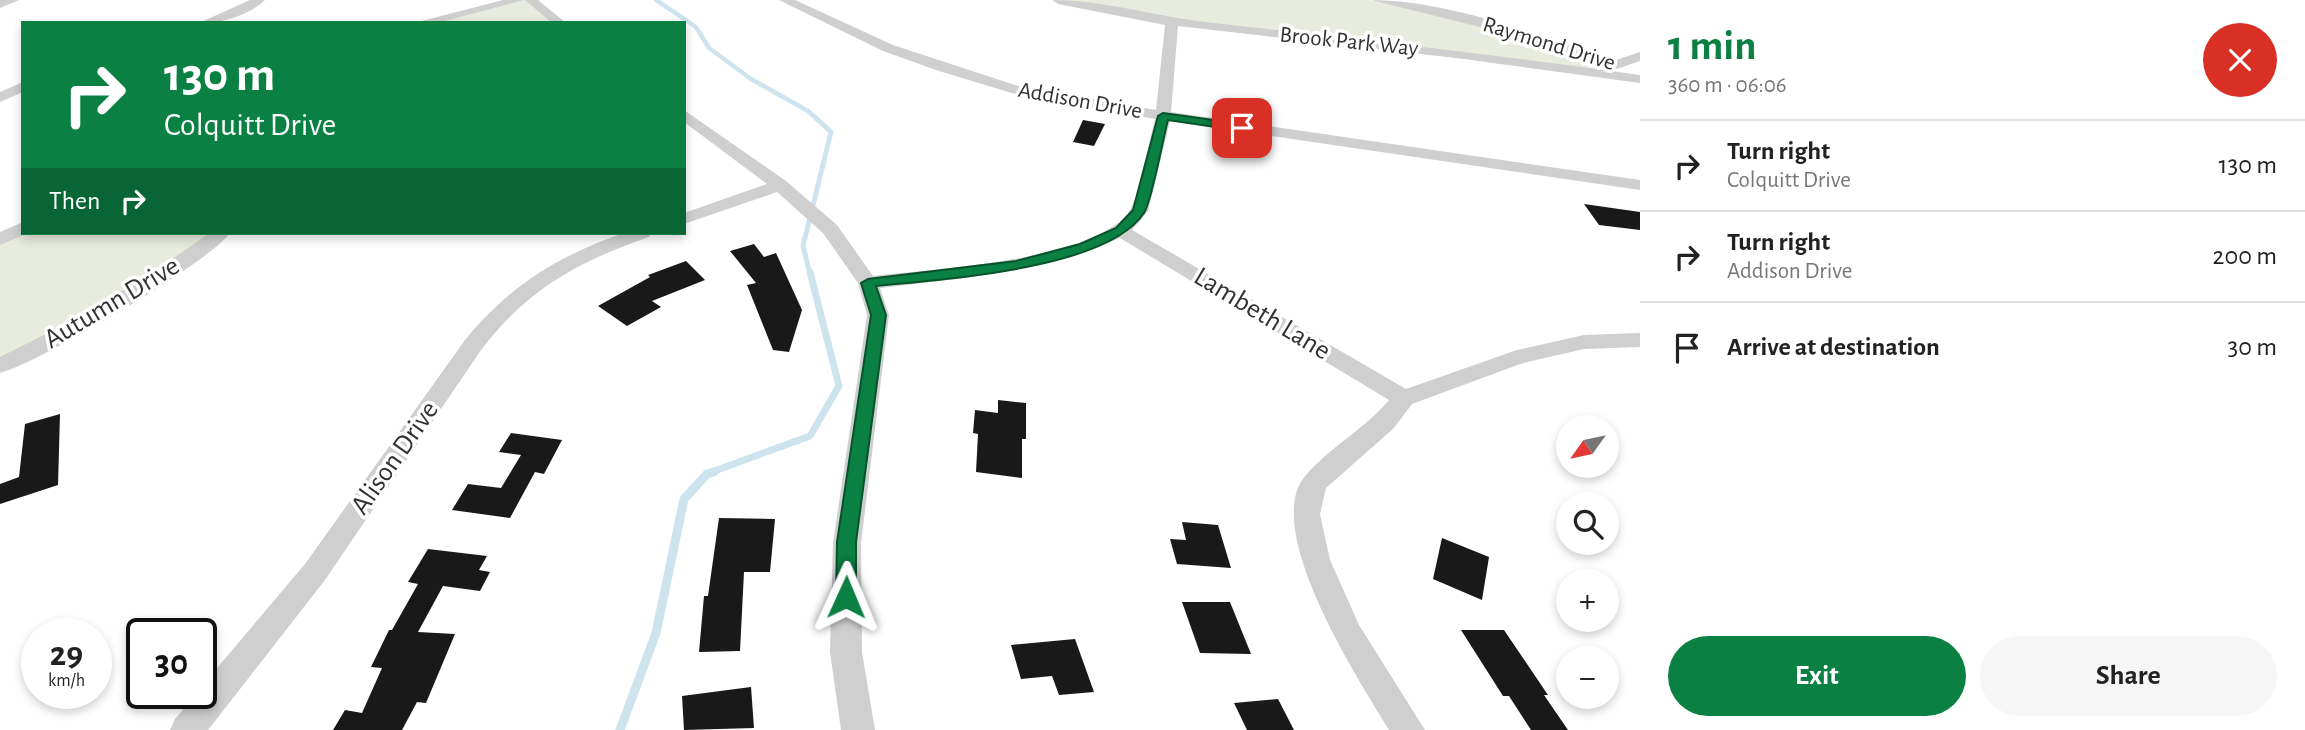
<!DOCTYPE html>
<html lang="en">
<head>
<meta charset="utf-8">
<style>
	:root { --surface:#fff; --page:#f6f6f6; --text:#222; --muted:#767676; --line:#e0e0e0; --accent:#0b8043 }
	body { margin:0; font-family:"Alegreya Sans",sans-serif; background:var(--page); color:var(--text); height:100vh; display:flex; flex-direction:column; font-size:26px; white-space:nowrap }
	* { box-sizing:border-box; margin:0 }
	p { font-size:23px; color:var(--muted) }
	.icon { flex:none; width:38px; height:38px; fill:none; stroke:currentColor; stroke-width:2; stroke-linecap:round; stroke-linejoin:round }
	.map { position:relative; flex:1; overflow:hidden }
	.panel { display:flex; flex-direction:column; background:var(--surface); width:665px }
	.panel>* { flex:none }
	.hud { position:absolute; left:21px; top:21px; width:665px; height:214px; border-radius:0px; box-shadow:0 4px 10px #0003; background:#0b8043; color:#fff; overflow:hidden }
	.needle { width:46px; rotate:237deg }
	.fabs { position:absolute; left:1556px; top:415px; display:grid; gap:14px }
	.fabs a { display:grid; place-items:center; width:63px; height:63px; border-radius:50%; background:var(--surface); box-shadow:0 4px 10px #0003; font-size:35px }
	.speed { position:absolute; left:21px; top:618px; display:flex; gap:14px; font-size:35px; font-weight:700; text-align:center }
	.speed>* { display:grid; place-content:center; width:91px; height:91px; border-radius:50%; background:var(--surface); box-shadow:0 4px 10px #0003; line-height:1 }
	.speed small { font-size:18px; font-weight:400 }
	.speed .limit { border:4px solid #111; border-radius:10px; background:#fff; color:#111 }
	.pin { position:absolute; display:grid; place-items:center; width:60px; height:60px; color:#fff; margin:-30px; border-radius:14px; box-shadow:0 4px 10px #0006 }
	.me { position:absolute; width:77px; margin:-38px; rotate:1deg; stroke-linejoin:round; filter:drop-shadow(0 0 5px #0008) }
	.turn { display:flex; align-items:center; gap:24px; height:147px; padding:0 28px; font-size:32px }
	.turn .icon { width:91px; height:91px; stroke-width:2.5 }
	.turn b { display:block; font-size:49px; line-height:60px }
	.then { display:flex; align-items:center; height:66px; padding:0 28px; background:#0003; gap:14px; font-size:26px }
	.round { display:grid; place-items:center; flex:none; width:74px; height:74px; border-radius:37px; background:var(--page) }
	.summary { display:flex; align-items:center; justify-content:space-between; height:119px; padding:0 28px }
	h1 { font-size:42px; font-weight:700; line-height:52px; color:var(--accent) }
	.primary-button { display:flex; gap:14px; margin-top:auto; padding:14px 28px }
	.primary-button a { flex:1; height:80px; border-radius:42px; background:var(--accent); color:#fff; font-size:28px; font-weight:700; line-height:80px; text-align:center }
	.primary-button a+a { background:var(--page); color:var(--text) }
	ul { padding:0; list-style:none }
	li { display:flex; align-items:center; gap:21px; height:91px; padding:0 28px; border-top:2px solid var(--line) }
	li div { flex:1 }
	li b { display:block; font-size:26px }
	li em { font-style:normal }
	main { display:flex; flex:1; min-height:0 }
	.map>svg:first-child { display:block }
</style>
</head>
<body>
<main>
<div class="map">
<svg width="1640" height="730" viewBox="0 0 1640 730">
	<rect width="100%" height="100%" fill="#fff"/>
	<g fill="#e7ecde">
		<polygon points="516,0 532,0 561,23 420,23"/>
		<polygon points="1060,0 1369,0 1469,20 1612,65 1590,71 1093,9"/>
		<polygon points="23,233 210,233 109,310 0,364 0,238"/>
	</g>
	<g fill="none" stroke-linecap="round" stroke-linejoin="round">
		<polyline stroke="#cde4ee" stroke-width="4.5" points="656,0 696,27 709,48 751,79 808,111 818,120"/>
		<polyline stroke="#cde4ee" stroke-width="5" points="810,274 803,246 831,132 816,118"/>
		<polyline stroke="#cde4ee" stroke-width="7" points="709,473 810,436 839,386 810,272"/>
		<polyline stroke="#cde4ee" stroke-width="9" points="620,730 656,633 684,499 707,474 714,472"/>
	</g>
	<g fill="#191919">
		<polygon points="1083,120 1105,124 1094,146 1073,142"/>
		<polygon points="1584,204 1640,212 1640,230 1599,225"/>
		<polygon points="754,244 764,257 776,253 802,310 789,352 773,350 747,285 756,283 730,251"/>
		<polygon points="686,261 705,280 652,301 661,307 627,326 598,306 650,277 648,275"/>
		<polygon points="998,400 1026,403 1026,439 1022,439 1022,478 976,472 978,434 973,433 975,410 998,413"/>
		<polygon points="60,414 58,485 0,504 0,484 19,477 25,424"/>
		<polygon points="511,433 562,440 544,474 535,472 510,518 452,510 468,484 501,488 521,455 499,452"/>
		<polygon points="719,518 775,519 770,572 744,572 740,651 699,652 704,596 708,596"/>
		<polygon points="1182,522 1218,525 1231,568 1177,564 1170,539 1186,540"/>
		<polygon points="1442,538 1489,557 1482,600 1433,579"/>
		<polygon points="428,549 487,556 479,570 490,572 480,591 443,586 418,632 455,634 426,703 417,702 402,730 333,730 345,710 362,713 382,668 371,667 389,630 392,630 418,584 408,582"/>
		<polygon points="1182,602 1230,602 1251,654 1200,653"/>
		<polygon points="1461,630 1504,630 1548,695 1544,695 1568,730 1531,730 1509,696 1503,696"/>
		<polygon points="1075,639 1094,692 1059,695 1052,676 1021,679 1011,645"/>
		<polygon points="751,687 754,728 684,730 682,696"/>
		<polygon points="1278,699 1294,730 1247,730 1234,703"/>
	</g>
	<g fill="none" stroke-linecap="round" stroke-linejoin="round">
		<g fill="#cfcfcf" fill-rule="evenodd">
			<polygon points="0,0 19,0 0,8"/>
			<path d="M250,0H265C248,16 222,23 199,23Z"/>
			<polygon points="503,0 524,0 437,23 414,23"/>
			<polygon points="525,0 538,0 566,23 552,23"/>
			<path d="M779,0H795L893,45L1018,86L1156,110L1165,25L1058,4L1052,0C1103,0 1154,16 1205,22C1350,38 1495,55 1640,75V83L1464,59L1178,26L1171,112L1640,180V190L1170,121L1148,211L1132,230L1406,389L1517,350L1584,335L1640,333V347L1584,349L1523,363L1412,404L1394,428L1326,488L1320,514L1330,560L1359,625L1425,730H1389C1360,682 1259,527 1306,475C1330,447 1365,429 1389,400L1120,238C1043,272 962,278 880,288L889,315L861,543L862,652L875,730H841L830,652L833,543L867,315L858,283L823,233L777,192L684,224V213L767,184L684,122V110L786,181L837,225L873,276C934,269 1092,261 1129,212C1140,195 1149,141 1155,119L1015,94L939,71L883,51Z"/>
			<path d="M1371,0C1449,0 1542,37 1616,60L1640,52V61L1617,69L1492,30Z"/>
			<polygon points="23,82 23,92 0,102 0,92"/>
			<polygon points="23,222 23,233 28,233 0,245 0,232"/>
			<path d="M209,233H230C207,264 39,363 0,373V357C73,321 144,281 209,233Z"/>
			<path d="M624,233H651L649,237C577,262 528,289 481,350L325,580L208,730H170L175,719L197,693H201V687L305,564L465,340C509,286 559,255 624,233Z"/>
		</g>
	</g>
	<path fill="#0b8043" stroke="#07532c" stroke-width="2" d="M1163,113L1242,124L1248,128L1242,131L1168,120C1163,138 1152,201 1144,213C1106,270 941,279 876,286L886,315L856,542V597L853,604L846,606L839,604L836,597L837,542L871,315L861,283L868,279L1016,261L1080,244L1116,228L1133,210L1158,116Z"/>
	<g text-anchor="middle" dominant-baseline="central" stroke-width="7" stroke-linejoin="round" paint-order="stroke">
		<g font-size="23" fill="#323232" stroke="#fff">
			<text transform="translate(1349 42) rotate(6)">Brook Park Way</text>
			<text transform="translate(1549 44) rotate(17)">Raymond Drive</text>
			<text transform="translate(1080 101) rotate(10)">Addison Drive</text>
		</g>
		<g font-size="28" fill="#323232" stroke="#fff">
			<text transform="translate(112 303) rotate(-31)">Autumn Drive</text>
			<text transform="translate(1262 314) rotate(31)">Lambeth Lane</text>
			<text transform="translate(395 458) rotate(-55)">Alison Drive</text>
		</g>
	</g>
</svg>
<div class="fabs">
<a><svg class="needle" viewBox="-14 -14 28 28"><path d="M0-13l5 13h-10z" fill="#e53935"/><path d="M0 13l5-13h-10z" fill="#767676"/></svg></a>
<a><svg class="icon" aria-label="search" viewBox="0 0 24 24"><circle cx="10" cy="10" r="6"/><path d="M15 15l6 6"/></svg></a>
<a>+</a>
<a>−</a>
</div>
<div class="speed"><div>29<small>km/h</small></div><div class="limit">30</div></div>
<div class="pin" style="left:1242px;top:128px;background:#d93025"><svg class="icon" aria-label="arrive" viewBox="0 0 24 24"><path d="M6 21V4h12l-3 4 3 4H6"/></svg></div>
<svg class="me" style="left:846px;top:597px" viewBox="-20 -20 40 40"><path d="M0-17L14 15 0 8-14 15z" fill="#0b8043" stroke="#fff" stroke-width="4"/></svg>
<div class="hud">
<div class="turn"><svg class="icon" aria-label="right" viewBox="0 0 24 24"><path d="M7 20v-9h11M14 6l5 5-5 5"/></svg><div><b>130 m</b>Colquitt Drive</div></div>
<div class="then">Then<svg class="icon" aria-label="right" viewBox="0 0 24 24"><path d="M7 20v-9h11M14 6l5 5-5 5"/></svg></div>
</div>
</div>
<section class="panel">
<div class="summary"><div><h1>1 min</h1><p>360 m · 06:06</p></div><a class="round" style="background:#d93025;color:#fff"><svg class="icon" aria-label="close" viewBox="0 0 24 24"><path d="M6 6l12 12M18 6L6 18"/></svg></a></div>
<ul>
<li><svg class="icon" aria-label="right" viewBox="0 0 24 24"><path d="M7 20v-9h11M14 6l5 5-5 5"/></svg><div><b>Turn right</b><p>Colquitt Drive</p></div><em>130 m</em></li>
<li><svg class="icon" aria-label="right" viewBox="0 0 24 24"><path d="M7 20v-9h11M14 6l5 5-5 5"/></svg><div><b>Turn right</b><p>Addison Drive</p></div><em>200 m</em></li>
<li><svg class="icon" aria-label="arrive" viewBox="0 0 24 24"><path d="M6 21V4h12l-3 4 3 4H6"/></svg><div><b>Arrive at destination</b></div><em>30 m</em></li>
</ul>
<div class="primary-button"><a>Exit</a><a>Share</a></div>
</section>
</main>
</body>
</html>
